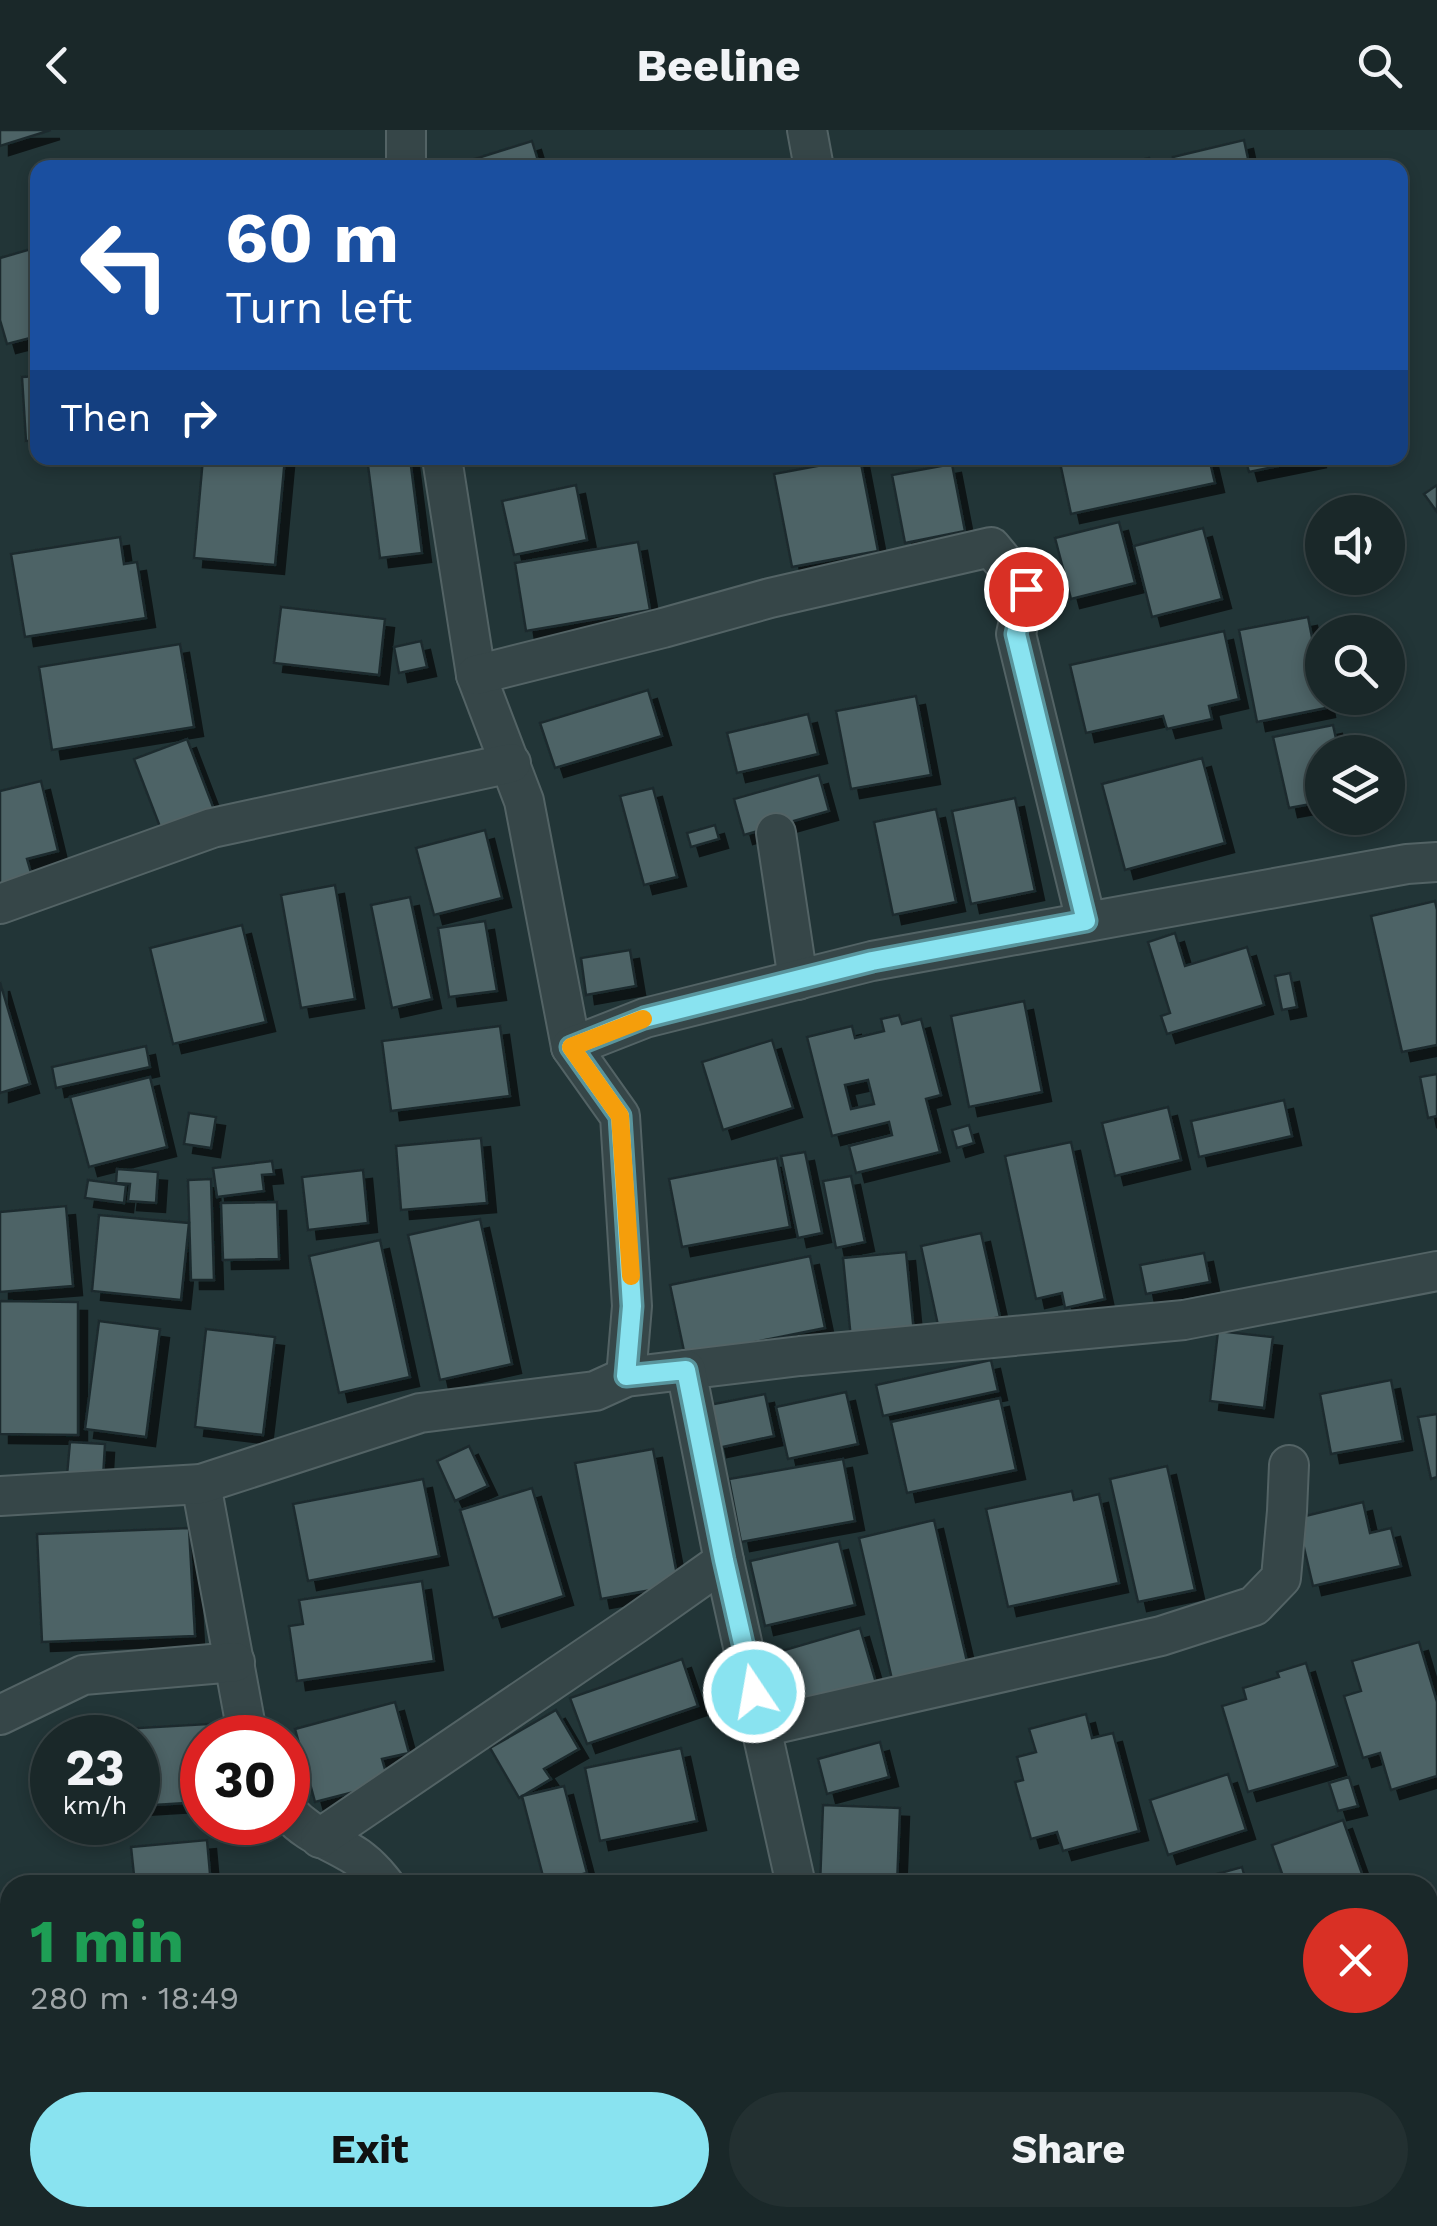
<!DOCTYPE html>
<html lang="en">
<head>
<meta charset="utf-8">
<style>
	:root { --surface:#1a2829; --page:#233031; --text:#f1f3f6; --muted:#9fa6a8; --line:#384446; --accent:#89e3f0 }
	body { margin:0; font-family:"Work Sans",sans-serif; background:var(--page); color:var(--text); height:100vh; display:flex; flex-direction:column; font-size:38px; white-space:nowrap }
	* { box-sizing:border-box; margin:0 }
	p { font-size:32px; color:var(--muted) }
	.icon { flex:none; width:55px; height:55px; fill:none; stroke:currentColor; stroke-width:2; stroke-linecap:round; stroke-linejoin:round }
	.map { position:relative; flex:1; overflow:hidden }
	.drawer { position:absolute; left:0px; top:1745px; width:1438px; height:352px; display:flex; flex-direction:column; background:var(--surface); border-radius:30px 30px 0 0; box-shadow:0 5px 15px #0003,0 0 0 2px var(--line) }
	.drawer>* { flex:none }
	.hud { position:absolute; left:30px; top:30px; width:1378px; height:305px; border-radius:20px; box-shadow:0 5px 15px #0003,0 0 0 2px var(--line); background:#1a4fa0; color:#fff; overflow:hidden }
	.tools { position:absolute; left:1305px; top:365px; display:grid; gap:20px }
	.tools a { display:grid; place-items:center; width:100px; height:100px; border-radius:50%; background:var(--surface); box-shadow:0 5px 15px #0003,0 0 0 2px var(--line); font-size:50px }
	.speed { position:absolute; left:30px; top:1585px; display:flex; gap:20px; font-size:50px; font-weight:700; text-align:center }
	.speed>* { display:grid; place-content:center; width:130px; height:130px; border-radius:50%; background:var(--surface); box-shadow:0 5px 15px #0003,0 0 0 2px var(--line); line-height:1 }
	.speed small { font-size:25px; font-weight:400 }
	.speed .limit { border:15px solid #d22; background:#fff; color:#111 }
	.pin { position:absolute; display:grid; place-items:center; width:85px; height:85px; color:#fff; margin:-42px; border:5px solid #fff; border-radius:50%; box-shadow:0 2px 10px #0007 }
	.me { position:absolute; width:110px; margin:-55px; rotate:348deg; stroke-linejoin:round; filter:drop-shadow(0 0 8px #0008) }
	.turn { display:flex; align-items:center; gap:35px; height:210px; padding:0 30px; font-size:45px }
	.turn .icon { width:130px; height:130px; stroke-width:2.5 }
	.turn b { display:block; font-size:70px; line-height:85px }
	.then { display:flex; align-items:center; height:95px; padding:0 30px; background:#0003; gap:20px; font-size:38px }
	.round { display:grid; place-items:center; flex:none; width:105px; height:105px; border-radius:52px; background:var(--page) }
	.headline { display:flex; align-items:center; justify-content:space-between; height:170px; padding:0 30px }
	h1 { font-size:60px; font-weight:700; line-height:75px; color:#1e9e55 }
	.primary-button { display:flex; gap:20px; margin-top:auto; padding:20px 30px }
	.primary-button a { flex:1; height:115px; border-radius:60px; background:var(--accent); color:#111; font-size:40px; font-weight:700; line-height:115px; text-align:center }
	.primary-button a+a { background:var(--page); color:var(--text) }
	header { display:flex; justify-content:space-between; align-items:center; height:130px; padding:0 30px; background:var(--surface); font-size:45px; font-weight:700 }
	.map>svg:first-child { display:block }
</style>
</head>
<body>
<header><svg class="icon" aria-label="back" viewBox="0 0 24 24"><path d="M15 5l-7 7 7 7"/></svg>Beeline<svg class="icon" aria-label="search" viewBox="0 0 24 24"><circle cx="10" cy="10" r="6"/><path d="M15 15l6 6"/></svg></header>
<div class="map">
<svg width="1437" height="2096" viewBox="0 0 1437 2096">
	<defs>
		<filter id="shadow"><feDropShadow dx="9" dy="9" stdDeviation="0" flood-color="#0009"/></filter>
	</defs>
	<rect width="100%" height="100%" fill="#223537"/>
	<g fill="#4d6366" stroke="#1d2c2e" stroke-width="2.5" fill-rule="evenodd" filter="url(#shadow)">
		<polygon points="0,0 51,0 0,16"/>
		<polygon points="1244,10 1250,38 1175,38 1173,27"/>
		<polygon points="532,11 540,37 554,32 556,38 446,38"/>
		<polygon points="1149,28 1151,38 1106,38"/>
		<polygon points="38,117 38,206 7,214 0,190 0,128"/>
		<polygon points="38,246 38,311 26,311 22,247"/>
		<polygon points="203,328 285,328 275,435 194,428"/>
		<polygon points="367,328 410,328 422,423 380,428"/>
		<polygon points="860,328 878,421 792,437 774,344"/>
		<polygon points="1059,328 1209,328 1215,353 1071,384"/>
		<polygon points="1245,328 1318,328 1249,342"/>
		<polygon points="952,334 965,401 905,413 892,345"/>
		<polygon points="576,355 587,410 514,425 502,371"/>
		<polygon points="1437,355 1437,382 1424,364"/>
		<polygon points="1119,392 1135,453 1071,469 1055,408"/>
		<polygon points="1203,398 1222,469 1152,487 1134,416"/>
		<polygon points="120,407 124,434 137,432 146,488 25,507 11,424"/>
		<polygon points="638,412 650,480 526,501 515,433"/>
		<polygon points="281,477 385,489 379,545 274,533"/>
		<polygon points="1308,487 1326,578 1257,592 1239,500"/>
		<polygon points="1224,501 1239,569 1209,576 1212,589 1167,599 1163,586 1086,603 1070,535"/>
		<polygon points="421,511 427,537 399,543 394,517"/>
		<polygon points="180,514 194,597 52,620 39,537"/>
		<polygon points="648,560 662,606 555,638 540,593"/>
		<polygon points="916,566 931,645 851,659 836,581"/>
		<polygon points="808,584 818,624 737,643 727,603"/>
		<polygon points="1333,595 1339,622 1322,622 1322,672 1289,678 1273,607"/>
		<polygon points="187,609 215,682 162,702 134,629"/>
		<polygon points="1202,628 1225,713 1125,740 1102,654"/>
		<polygon points="819,645 829,681 744,705 734,669"/>
		<polygon points="41,651 58,721 27,729 32,746 0,754 0,661"/>
		<polygon points="653,658 677,747 644,755 620,666"/>
		<polygon points="1015,668 1035,761 971,774 952,681"/>
		<polygon points="936,679 956,772 893,785 874,692"/>
		<polygon points="715,695 719,709 691,717 687,703"/>
		<polygon points="485,700 502,768 434,785 416,718"/>
		<polygon points="335,755 355,869 301,878 281,765"/>
		<polygon points="410,767 432,869 392,878 371,775"/>
		<polygon points="1435,771 1437,780 1437,915 1402,922 1371,786"/>
		<polygon points="485,791 497,861 449,867 438,798"/>
		<polygon points="242,795 266,892 173,914 150,818"/>
		<polygon points="1175,803 1185,836 1247,817 1264,875 1167,904 1161,886 1170,883 1148,812"/>
		<polygon points="630,820 636,856 586,865 581,828"/>
		<polygon points="1290,843 1297,877 1282,880 1275,846"/>
		<polygon points="0,852 30,954 0,963"/>
		<polygon points="1024,871 1042,962 969,977 951,886"/>
		<path d="M899,885L902,894L921,889L941,965L926,969L940,1022L856,1043L849,1016L892,1005L889,992L832,1006L807,907L852,896L855,908L884,901L881,889ZM868,950L874,974L851,979L845,955Z"/>
		<polygon points="500,896 510,966 391,981 382,911"/>
		<polygon points="772,910 793,978 723,1000 702,932"/>
		<polygon points="146,916 150,937 56,958 52,937"/>
		<polygon points="1437,944 1437,986 1428,988 1420,947"/>
		<polygon points="150,947 167,1017 89,1037 70,967"/>
		<polygon points="1284,970 1292,1006 1199,1027 1191,991"/>
		<polygon points="1168,977 1181,1030 1115,1046 1102,993"/>
		<polygon points="189,983 216,987 211,1018 184,1014"/>
		<polygon points="969,995 974,1013 957,1018 952,1000"/>
		<polygon points="481,1008 487,1073 401,1080 396,1016"/>
		<polygon points="1071,1012 1105,1169 1065,1178 1062,1163 1036,1169 1005,1026"/>
		<polygon points="805,1022 822,1103 798,1108 781,1026"/>
		<polygon points="777,1028 790,1097 682,1117 669,1049"/>
		<polygon points="272,1031 274,1044 262,1045 264,1061 217,1067 213,1038"/>
		<polygon points="117,1039 158,1042 156,1073 128,1071 130,1054 116,1053"/>
		<polygon points="363,1040 368,1093 308,1100 302,1047"/>
		<polygon points="851,1046 865,1112 836,1118 823,1051"/>
		<polygon points="211,1049 214,1150 191,1150 188,1050"/>
		<polygon points="88,1050 126,1055 124,1073 85,1068"/>
		<polygon points="277,1072 279,1129 223,1130 221,1073"/>
		<polygon points="66,1076 73,1156 0,1162 0,1082"/>
		<polygon points="99,1085 189,1093 181,1170 92,1161"/>
		<polygon points="480,1089 512,1234 440,1250 408,1105"/>
		<polygon points="981,1103 1000,1187 939,1200 921,1116"/>
		<polygon points="380,1110 410,1247 339,1263 309,1126"/>
		<polygon points="906,1122 914,1203 851,1209 843,1128"/>
		<polygon points="1204,1123 1210,1152 1146,1164 1140,1135"/>
		<polygon points="810,1126 825,1198 685,1226 670,1155"/>
		<polygon points="0,1171 78,1172 78,1305 0,1304"/>
		<polygon points="99,1191 160,1199 146,1307 85,1299"/>
		<polygon points="206,1199 275,1207 263,1305 195,1297"/>
		<polygon points="1218,1201 1273,1207 1264,1278 1210,1271"/>
		<polygon points="991,1230 998,1261 883,1286 876,1255"/>
		<polygon points="1391,1250 1403,1311 1331,1324 1320,1264"/>
		<polygon points="846,1262 858,1314 788,1329 776,1277"/>
		<polygon points="765,1264 774,1306 718,1318 709,1275"/>
		<polygon points="1000,1268 1016,1340 907,1363 891,1292"/>
		<polygon points="1437,1284 1437,1347 1431,1349 1418,1287"/>
		<polygon points="70,1312 105,1314 103,1348 67,1345"/>
		<polygon points="469,1316 488,1356 455,1371 437,1331"/>
		<polygon points="653,1319 679,1455 601,1469 575,1333"/>
		<polygon points="843,1329 855,1391 741,1412 729,1349"/>
		<polygon points="1167,1336 1195,1460 1138,1472 1110,1349"/>
		<polygon points="423,1349 439,1426 308,1451 293,1374"/>
		<polygon points="532,1358 564,1466 493,1488 460,1380"/>
		<polygon points="1072,1361 1074,1370 1099,1364 1119,1453 1008,1477 986,1379"/>
		<polygon points="1363,1372 1370,1403 1391,1398 1401,1436 1313,1456 1297,1388"/>
		<polygon points="934,1390 969,1540 894,1558 859,1408"/>
		<polygon points="189,1398 195,1506 42,1512 37,1404"/>
		<polygon points="839,1411 855,1475 765,1496 750,1431"/>
		<polygon points="422,1451 434,1531 297,1551 289,1496 303,1494 299,1470"/>
		<polygon points="860,1498 879,1563 789,1589 771,1524"/>
		<polygon points="1419,1512 1437,1572 1437,1646 1391,1660 1380,1623 1363,1628 1344,1566 1361,1561 1352,1531"/>
		<polygon points="682,1529 698,1576 587,1614 570,1568"/>
		<polygon points="1306,1533 1337,1636 1248,1662 1222,1576 1246,1569 1243,1558 1279,1547 1277,1542"/>
		<polygon points="395,1572 409,1623 382,1629 389,1653 315,1672 295,1599"/>
		<polygon points="556,1580 579,1619 544,1639 551,1649 519,1668 490,1618"/>
		<polygon points="1086,1584 1092,1608 1113,1603 1139,1701 1063,1721 1057,1702 1031,1709 1015,1652 1023,1650 1017,1627 1036,1622 1029,1599"/>
		<polygon points="208,1594 209,1608 202,1608 202,1672 138,1676 138,1608 71,1608 70,1602"/>
		<polygon points="880,1612 889,1647 827,1664 818,1629"/>
		<polygon points="681,1618 697,1691 600,1711 585,1638"/>
		<polygon points="1228,1644 1246,1700 1168,1725 1150,1670"/>
		<polygon points="1349,1647 1358,1676 1338,1681 1329,1653"/>
		<polygon points="564,1656 587,1743 545,1754 522,1666"/>
		<polygon points="823,1675 900,1678 897,1755 820,1755"/>
		<polygon points="1343,1690 1366,1755 1286,1755 1272,1715"/>
		<polygon points="207,1710 211,1755 135,1755 131,1717"/>
		<polygon points="1242,1737 1247,1755 1177,1755"/>
		<polygon points="97,2088 114,2088 120,2096 86,2096"/>
		<polygon points="290,2088 424,2088 425,2096 292,2096"/>
		<polygon points="758,2088 840,2088 843,2096 760,2096"/>
		<polygon points="1222,2088 1291,2088 1291,2090 1222,2092"/>
	</g>
	<g fill="none" stroke-linecap="round" stroke-linejoin="round">
		<g stroke="#536365" stroke-width="42">
			<g id="minor">
				<polyline points="807,0 814,38"/>
				<polyline points="406,38 406,0"/>
				<polyline points="442,328 476,545 524,671 571,917 620,986 632,1176 626,1247"/>
				<polyline points="476,545 663,498 770,468 991,417 1026,459 1016,504 1086,791"/>
				<polyline points="776,703 798,850"/>
				<polyline points="0,774 212,698 511,633"/>
				<polyline points="571,917 645,888 872,831 1407,734 1437,732"/>
				<polyline points="201,1354 248,1608"/>
				<polyline points="0,1366 201,1354 420,1283 595,1261 626,1247 800,1226 1184,1190 1437,1141"/>
				<polyline points="724,1431 796,1755"/>
				<polyline points="0,1585 83,1545 235,1532"/>
				<polyline points="762,1597 1161,1506 1254,1476 1281,1448 1287,1381 1289,1335"/>
				<path d="M288,1682C308,1704 325,1708 349,1722C364,1730 375,1742 385,1755"/>
				<polyline points="320,1708 635,1494 724,1431 686,1240"/>
				<polyline points="469,2088 471,2096"/>
				<polyline points="865,2088 867,2096"/>
			</g>
		</g>
		<use href="#minor" stroke="#364648" stroke-width="38"/>
	</g>
	<g fill="none" stroke-linecap="round" stroke-linejoin="round">
		<g stroke="#59949c" stroke-width="25">
			<polyline id="route" points="754,1562 724,1430 686,1240 626,1246 632,1176 620,986 571,917 644,888 872,831 1086,791 1016,504 1026,459"/>
		</g>
		<use href="#route" stroke="#89e3f0" stroke-width="18"/>
		<polyline stroke="#f59e0b" stroke-width="18" points="631,1146 620,986 571,917 643,889"/>
	</g>
</svg>
<div class="tools">
<a><svg class="icon" aria-label="sound" viewBox="0 0 24 24"><path d="M4 9h4l5-4v14l-5-4H4zM17 9q2 3 0 6"/></svg></a>
<a><svg class="icon" aria-label="search" viewBox="0 0 24 24"><circle cx="10" cy="10" r="6"/><path d="M15 15l6 6"/></svg></a>
<a><svg class="icon" aria-label="layers" viewBox="0 0 24 24"><path d="M12 4l9 5-9 5-9-5zM3 14l9 5 9-5"/></svg></a>
</div>
<div class="speed"><div>23<small>km/h</small></div><div class="limit">30</div></div>
<div class="pin" style="left:1026px;top:459px;background:#d93025"><svg class="icon" aria-label="arrive" viewBox="0 0 24 24"><path d="M6 21V4h12l-3 4 3 4H6"/></svg></div>
<svg class="me" style="left:754px;top:1562px" viewBox="-20 -20 40 40"><circle r="17" fill="#89e3f0" stroke="#fff" stroke-width="3"/><path d="M0-11L8 9 0 5-8 9z" fill="#fff"/></svg>
<div class="hud">
<div class="turn"><svg class="icon" aria-label="left" viewBox="0 0 24 24"><path d="M17 20v-9H6M10 6l-5 5 5 5"/></svg><div><b>60 m</b>Turn left</div></div>
<div class="then">Then<svg class="icon" aria-label="right" viewBox="0 0 24 24"><path d="M7 20v-9h11M14 6l5 5-5 5"/></svg></div>
</div>
<section class="drawer">
<div class="headline"><div><h1>1 min</h1><p>280 m · 18:49</p></div><a class="round" style="background:#d93025;color:#fff"><svg class="icon" aria-label="close" viewBox="0 0 24 24"><path d="M6 6l12 12M18 6L6 18"/></svg></a></div>
<div class="primary-button"><a>Exit</a><a>Share</a></div>
</section>
</div>
</body>
</html>
